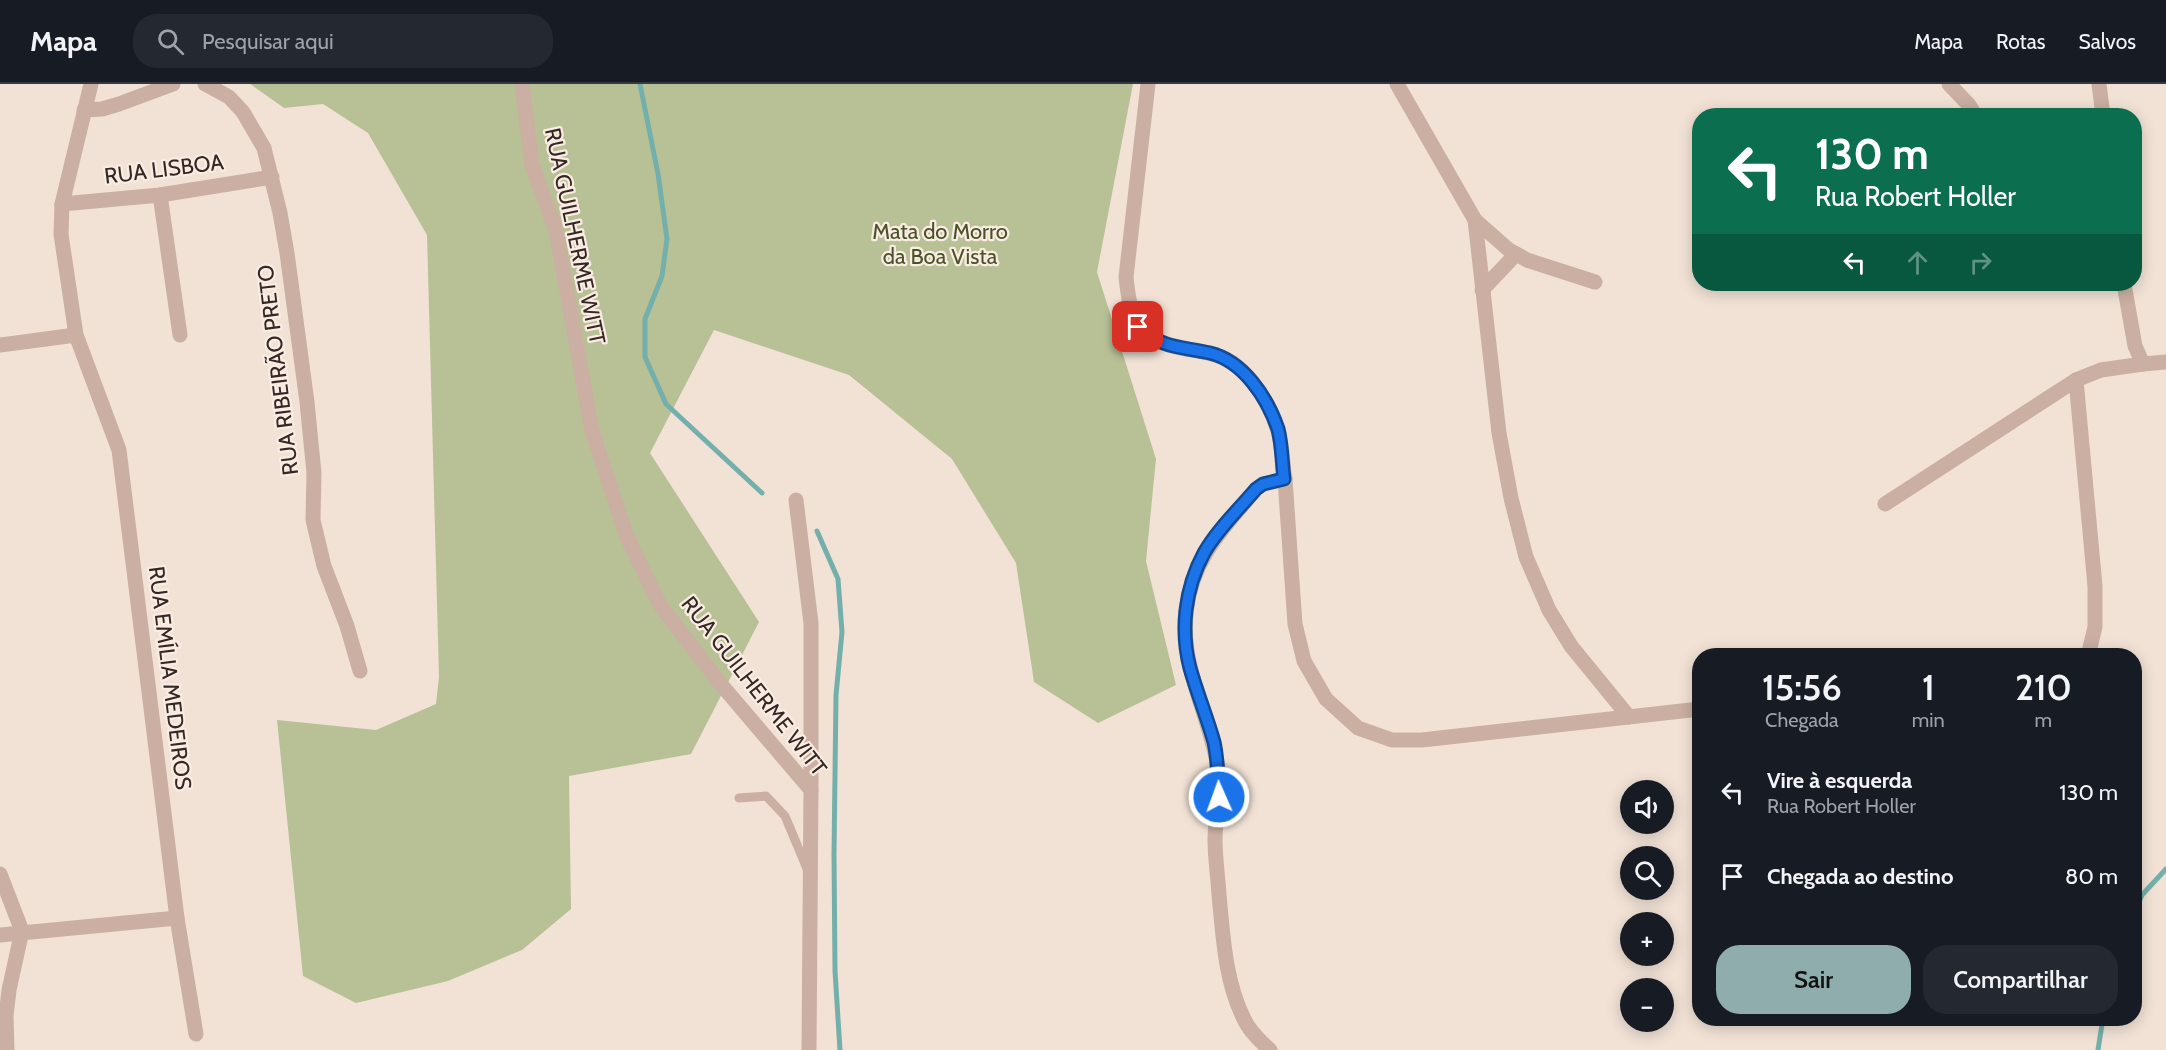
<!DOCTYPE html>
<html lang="pt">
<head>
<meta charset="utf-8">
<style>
	:root { --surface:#171b24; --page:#242831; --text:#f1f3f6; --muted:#9ea1a6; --line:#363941; --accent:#90adad }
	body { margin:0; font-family:Cabin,sans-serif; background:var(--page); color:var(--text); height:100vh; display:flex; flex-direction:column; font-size:22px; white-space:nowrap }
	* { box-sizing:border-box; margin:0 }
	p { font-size:20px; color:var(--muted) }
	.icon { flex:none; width:33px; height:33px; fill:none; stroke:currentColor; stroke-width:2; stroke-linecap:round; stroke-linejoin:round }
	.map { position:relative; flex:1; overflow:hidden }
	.details { position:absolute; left:1692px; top:564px; width:450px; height:378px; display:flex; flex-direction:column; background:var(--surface); border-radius:24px; box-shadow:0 3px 15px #0003 }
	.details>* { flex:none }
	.hud { position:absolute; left:1692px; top:24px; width:450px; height:183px; border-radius:24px; box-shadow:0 3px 15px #0003; background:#0b6e4f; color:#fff; overflow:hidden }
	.controls { position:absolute; left:1620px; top:696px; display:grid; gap:12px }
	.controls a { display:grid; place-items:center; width:54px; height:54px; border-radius:50%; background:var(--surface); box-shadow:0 3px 15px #0003; font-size:30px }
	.pin { position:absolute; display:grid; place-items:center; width:51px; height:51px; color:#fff; margin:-26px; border-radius:12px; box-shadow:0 3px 9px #0006 }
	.me { position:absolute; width:66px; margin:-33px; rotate:358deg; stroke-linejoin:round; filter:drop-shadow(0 0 4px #0008) }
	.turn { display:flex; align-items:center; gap:21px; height:126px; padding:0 24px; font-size:27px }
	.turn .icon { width:78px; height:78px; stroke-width:2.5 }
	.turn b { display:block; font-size:42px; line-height:51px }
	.lanes { display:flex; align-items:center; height:57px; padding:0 24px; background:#0003; justify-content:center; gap:30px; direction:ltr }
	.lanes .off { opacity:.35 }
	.eta { display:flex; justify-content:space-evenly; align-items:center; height:102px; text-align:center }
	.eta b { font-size:36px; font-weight:600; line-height:42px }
	.cta { display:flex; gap:12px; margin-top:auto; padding:12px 24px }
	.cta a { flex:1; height:69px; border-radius:24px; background:var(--accent); color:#111; font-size:24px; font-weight:600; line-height:69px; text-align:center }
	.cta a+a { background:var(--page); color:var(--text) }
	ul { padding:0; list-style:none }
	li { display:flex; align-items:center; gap:18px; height:84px; padding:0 24px }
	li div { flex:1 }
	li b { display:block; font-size:22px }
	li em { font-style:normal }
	header { display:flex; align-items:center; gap:36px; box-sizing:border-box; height:84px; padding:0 30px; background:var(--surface); border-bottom:2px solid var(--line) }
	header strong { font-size:28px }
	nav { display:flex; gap:33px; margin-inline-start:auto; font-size:21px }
	.search { width:420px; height:54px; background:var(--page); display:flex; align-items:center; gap:15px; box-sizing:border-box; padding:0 21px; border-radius:24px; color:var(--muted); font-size:22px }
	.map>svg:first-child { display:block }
</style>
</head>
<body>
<header>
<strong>Mapa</strong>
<div class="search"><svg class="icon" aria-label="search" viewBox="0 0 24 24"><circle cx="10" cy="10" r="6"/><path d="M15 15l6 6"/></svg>Pesquisar aqui</div>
<nav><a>Mapa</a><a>Rotas</a><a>Salvos</a></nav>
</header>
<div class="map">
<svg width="2166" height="966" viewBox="0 0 2166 966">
	<rect width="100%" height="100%" fill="#f2e2d6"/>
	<polygon fill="#b8c196" points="250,0 1133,0 1097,188 1156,375 1146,477 1176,601 1098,639 1034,598 1016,479 952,375 849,291 714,246 650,369 759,538 691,670 569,692 571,825 522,866 448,897 356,919 303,892 277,636 376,646 436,620 439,593 427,151 368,49 323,20 284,24"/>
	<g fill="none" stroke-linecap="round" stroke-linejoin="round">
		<g stroke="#74b0ab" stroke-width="5">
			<polyline points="640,0 658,90 667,155 662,192 645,235 645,273 666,320 762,409"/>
			<polyline points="817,447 838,495 842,548 836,611 834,771 835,887 840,966"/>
			<polyline points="2134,830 2142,811 2166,785"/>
			<polyline points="2098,966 2103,934"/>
		</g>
		<polyline stroke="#caafa2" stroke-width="9" points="739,714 766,712 785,732 808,787"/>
		<g stroke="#caafa2" stroke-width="15">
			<polyline points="91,0 62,120 61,150 76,251 119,366 177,834 196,950"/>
			<polyline points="205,0 229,13 243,28 264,64 280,129 287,169 307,318 314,389 313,436 324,482 347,542 360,587"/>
			<polyline points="522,0 532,81 556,147 592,347 627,453 660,521 719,598 811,706 809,966"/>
			<path d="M1148,0L1126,193C1131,239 1137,256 1186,265C1200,267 1214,269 1226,275C1251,288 1269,319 1277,344C1283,360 1282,379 1285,395L1263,400L1256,405C1223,444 1191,476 1186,529C1180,583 1210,632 1218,684C1221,708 1215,732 1215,756C1215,774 1218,793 1219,811C1223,852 1225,897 1244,935C1249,947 1261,958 1270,966"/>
			<polyline points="1397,0 1475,136 1499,349 1511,414 1526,473 1549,526 1571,562 1629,633"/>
			<polyline points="1949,0 1969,21 1976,32"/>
			<polyline points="2099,0 2103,32"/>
			<polyline points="84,26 102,25 119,20 173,0"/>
			<polyline points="160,111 180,251"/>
			<polyline points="62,120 160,111 272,93"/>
			<polyline points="1475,136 1509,166 1527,176 1595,198"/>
			<polyline points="2124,200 2135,262 2143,280 2166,278"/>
			<polyline points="1482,206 1516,170"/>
			<polyline points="0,261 76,251"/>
			<polyline points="2076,296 2095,502 2095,543 2088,572"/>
			<polyline points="1285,395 1295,540 1304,577 1326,615 1358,644 1392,656 1422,656 1700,625"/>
			<polyline points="796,416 811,539 811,706"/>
			<polyline points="1885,420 2076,296 2101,286 2143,280"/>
			<polyline points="0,790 22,847 9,906 6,932 7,966"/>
			<polyline points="0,851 177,834"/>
		</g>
	</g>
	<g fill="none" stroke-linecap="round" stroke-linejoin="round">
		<g stroke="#114b97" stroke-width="15">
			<path id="route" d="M1138,243C1164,265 1178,262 1210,269C1243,277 1267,313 1278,345C1282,360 1282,379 1284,395L1263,400L1256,405C1239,425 1217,446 1204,469C1185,504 1180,546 1190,584C1197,609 1207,633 1214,658C1218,676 1218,694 1219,713"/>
		</g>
		<use href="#route" stroke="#1a73e8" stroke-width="10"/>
	</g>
	<g text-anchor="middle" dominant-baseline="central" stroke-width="4.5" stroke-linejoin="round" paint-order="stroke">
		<g font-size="22" fill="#342825" stroke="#faece3">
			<text transform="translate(164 85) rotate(-7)">RUA LISBOA</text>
			<text transform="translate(575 152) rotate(78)">RUA GUILHERME WITT</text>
			<text transform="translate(278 286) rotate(-97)">RUA RIBEIRÃO PRETO</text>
			<text transform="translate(170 594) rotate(83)">RUA EMÍLIA MEDEIROS</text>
			<text transform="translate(754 602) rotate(52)">RUA GUILHERME WITT</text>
		</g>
		<g font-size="22" fill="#495328" stroke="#faece3">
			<text x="940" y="147">Mata do Morro<tspan x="940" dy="25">da Boa Vista</tspan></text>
		</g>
	</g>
</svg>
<div class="controls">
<a><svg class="icon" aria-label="sound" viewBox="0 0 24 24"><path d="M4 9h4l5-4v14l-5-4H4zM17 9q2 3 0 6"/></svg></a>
<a><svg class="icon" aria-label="search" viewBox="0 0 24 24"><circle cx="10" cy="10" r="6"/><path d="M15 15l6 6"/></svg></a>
<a>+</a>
<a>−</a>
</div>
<div class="pin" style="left:1138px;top:243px;background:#d93025"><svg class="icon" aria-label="arrive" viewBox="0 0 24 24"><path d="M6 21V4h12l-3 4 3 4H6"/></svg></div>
<svg class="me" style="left:1219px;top:713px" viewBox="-20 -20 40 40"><circle r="17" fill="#1a73e8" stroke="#fff" stroke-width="3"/><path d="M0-11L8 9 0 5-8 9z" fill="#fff"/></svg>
<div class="hud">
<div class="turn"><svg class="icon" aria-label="left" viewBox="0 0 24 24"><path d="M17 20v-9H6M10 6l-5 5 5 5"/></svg><div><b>130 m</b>Rua Robert Holler</div></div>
<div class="lanes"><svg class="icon" aria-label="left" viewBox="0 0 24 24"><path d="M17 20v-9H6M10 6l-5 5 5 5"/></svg><svg class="icon off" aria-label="ahead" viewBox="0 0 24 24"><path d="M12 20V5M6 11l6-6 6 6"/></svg><svg class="icon off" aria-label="right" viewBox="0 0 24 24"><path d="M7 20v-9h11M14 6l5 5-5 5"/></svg></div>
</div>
<section class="details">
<div class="eta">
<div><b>15:56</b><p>Chegada</p></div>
<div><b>1</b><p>min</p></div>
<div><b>210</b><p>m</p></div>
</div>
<ul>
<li><svg class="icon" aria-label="left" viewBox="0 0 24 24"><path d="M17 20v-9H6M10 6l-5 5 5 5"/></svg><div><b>Vire à esquerda</b><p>Rua Robert Holler</p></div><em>130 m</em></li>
<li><svg class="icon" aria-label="arrive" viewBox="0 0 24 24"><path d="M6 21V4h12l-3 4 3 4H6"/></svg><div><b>Chegada ao destino</b></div><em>80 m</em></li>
</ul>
<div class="cta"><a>Sair</a><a>Compartilhar</a></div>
</section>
</div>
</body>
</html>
